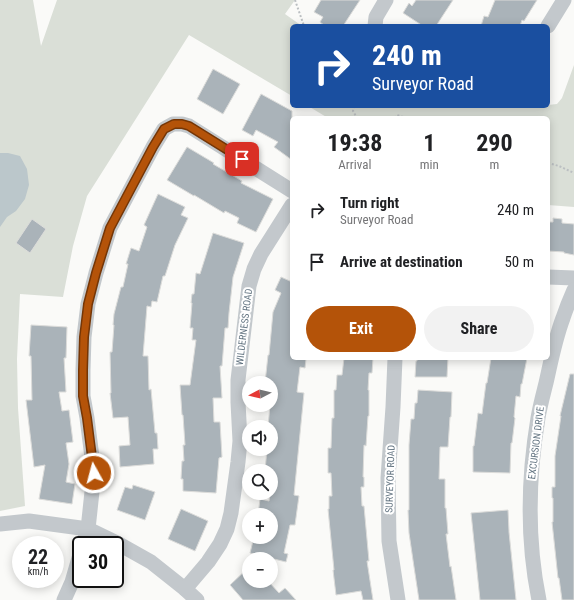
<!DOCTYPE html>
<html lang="en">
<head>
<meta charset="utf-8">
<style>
	:root { --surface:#fff; --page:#f2f2f2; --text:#202124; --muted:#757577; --accent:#b45309 }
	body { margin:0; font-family:"Roboto Condensed",sans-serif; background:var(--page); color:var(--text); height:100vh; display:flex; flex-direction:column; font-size:15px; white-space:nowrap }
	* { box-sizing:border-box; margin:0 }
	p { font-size:13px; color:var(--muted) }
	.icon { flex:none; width:22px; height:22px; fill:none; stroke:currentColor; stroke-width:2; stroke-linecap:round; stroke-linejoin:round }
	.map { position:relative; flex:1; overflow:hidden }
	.sheet { position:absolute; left:290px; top:116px; width:260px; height:244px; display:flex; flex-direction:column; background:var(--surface); border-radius:6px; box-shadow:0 2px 10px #0003 }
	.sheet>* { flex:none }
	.top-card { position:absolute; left:290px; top:24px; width:260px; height:84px; border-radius:6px; box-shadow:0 2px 10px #0003; background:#1a4fa0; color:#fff; overflow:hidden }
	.needle { width:26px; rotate:263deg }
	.fabs { position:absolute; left:242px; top:376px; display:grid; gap:8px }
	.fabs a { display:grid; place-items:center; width:36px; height:36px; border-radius:50%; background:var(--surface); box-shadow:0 2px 10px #0003; font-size:20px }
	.speed { position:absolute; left:12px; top:536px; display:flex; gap:8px; font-size:20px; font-weight:700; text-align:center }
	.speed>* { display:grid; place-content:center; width:52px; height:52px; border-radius:50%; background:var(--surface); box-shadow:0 2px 10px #0003; line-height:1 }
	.speed small { font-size:10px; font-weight:400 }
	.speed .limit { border:2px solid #111; border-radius:6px; background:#fff; color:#111 }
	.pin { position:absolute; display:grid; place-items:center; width:34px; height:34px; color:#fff; margin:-17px; border-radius:8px; box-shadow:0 2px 6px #0006 }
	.me { position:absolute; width:44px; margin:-22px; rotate:353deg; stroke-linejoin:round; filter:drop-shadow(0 0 3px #0008) }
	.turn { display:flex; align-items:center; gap:14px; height:84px; padding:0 16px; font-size:18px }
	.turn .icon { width:52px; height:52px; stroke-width:2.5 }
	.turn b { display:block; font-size:28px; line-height:34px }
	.eta { display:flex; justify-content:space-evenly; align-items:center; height:68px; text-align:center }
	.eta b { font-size:24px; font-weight:700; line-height:28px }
	.primary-button { display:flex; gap:8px; margin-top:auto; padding:8px 16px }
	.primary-button a { flex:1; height:46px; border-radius:24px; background:var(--accent); color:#fff; font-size:16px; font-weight:700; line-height:46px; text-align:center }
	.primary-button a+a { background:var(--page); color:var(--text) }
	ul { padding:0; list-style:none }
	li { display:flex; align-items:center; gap:12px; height:52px; padding:0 16px }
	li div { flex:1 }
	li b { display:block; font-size:15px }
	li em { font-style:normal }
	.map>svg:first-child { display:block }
</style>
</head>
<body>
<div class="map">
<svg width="574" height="600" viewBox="0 0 574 600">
	<rect width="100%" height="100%" fill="#fafaf8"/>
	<g fill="#dadfd7">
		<polygon points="0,0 33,0 41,46 57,0 295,0 285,14 302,26 292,26 292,96 189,35 87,196 73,246 63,297 20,294 17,359 18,408 25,506 0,511"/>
		<polygon points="574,65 574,207 548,205 548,118 328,118 308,106 548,106 548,105 557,104 562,98"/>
	</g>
	<polygon fill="#bbc7cb" points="0,153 8,153 20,156 27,169 29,185 25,199 16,211 7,217 0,227"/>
	<g fill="#aab3b9" stroke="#dcdcda">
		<polygon points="321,0 360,0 343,26 325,26 320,22 323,17 314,12"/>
		<polygon points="416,0 453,0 436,26 423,26 403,13 409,3 412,6"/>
		<polygon points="495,0 537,0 524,21 522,20 520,26 481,26 484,16 488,17"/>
		<polygon points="213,69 240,84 223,114 197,99"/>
		<polygon points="261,94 292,111 292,160 274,147 278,142 256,130 253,136 242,130"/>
		<polygon points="187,147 214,163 213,164 242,181 241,183 273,199 256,232 237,223 239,218 225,211 224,213 194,195 194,196 167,180"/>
		<polygon points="158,194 185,207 181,215 188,218 175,245 165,276 163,276 157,302 152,301 151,307 147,306 143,356 148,356 149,390 151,389 155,433 157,433 158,449 153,449 154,464 120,467 119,446 130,445 128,417 113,418 110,393 111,393 110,352 112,352 114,325 113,325 114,314 121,287 123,287 128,264 126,264 131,248 139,251 147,227 144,225"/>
		<polygon points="553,218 562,219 562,223 574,224 574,255 564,253 564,252 548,251 548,222 553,222"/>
		<polygon points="32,219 46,229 30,253 16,243"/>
		<polygon points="213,233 244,243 233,277 229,313 228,328 225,328 222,366 220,366 222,398 213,398 214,422 220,422 222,457 219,458 216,493 183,491 183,479 181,479 182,461 184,461 183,445 185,445 183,415 182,415 180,385 190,385 196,340 192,340 193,328 190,328 192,303 191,303 192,294 194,294 196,273 200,274"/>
		<polygon points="281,277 292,282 292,358 306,359 305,368 300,367 297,392 304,393 294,495 299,496 295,525 290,525 284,553 288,554 286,562 250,553 254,537 271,537 271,515 258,515 260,499 269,501 270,493 271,493 271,471 265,471 267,449 271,449 271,427 268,427 270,405 271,405 271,383 265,383 268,355 269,355 273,312 281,293 275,290"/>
		<polygon points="31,325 67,327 66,358 64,358 66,392 59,392 62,411 69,410 73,442 66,443 69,464 66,482 75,484 72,504 39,499 45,465 34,467 26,400 32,400 31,356 29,356"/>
		<polygon points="344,358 373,358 372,373 369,373 368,390 369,390 369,416 368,416 366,446 364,445 363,477 364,477 364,487 361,487 362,506 364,506 369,561 367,561 373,600 363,600 361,591 336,595 333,570 334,570 328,509 329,509 329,496 332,496 331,473 328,473 328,448 331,448 332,418 334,418 334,390 336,390 337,375 342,375"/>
		<polygon points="417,358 448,358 447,377 415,377 416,361 417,361"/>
		<polygon points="491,358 527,358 522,384 521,384 520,397 516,396 514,417 515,418 512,443 511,443 510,473 473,472 473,446 474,446 478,413 482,414 486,383 487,383"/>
		<polygon points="570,374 574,374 574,600 562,600 559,578 558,578 552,522 553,522 553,498 552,498 552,487 555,487 555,456 561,416 560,416"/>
		<polygon points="418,390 452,392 451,417 450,417 448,447 440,447 439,479 445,479 445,508 446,508 448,534 446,534 450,567 451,566 456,600 419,600 414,567 409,533 408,510 409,510 409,445 411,419 414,419 415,403 417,403"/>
		<polygon points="133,485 155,492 145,520 117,510 125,487 132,489"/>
		<polygon points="181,509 208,521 195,551 168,539"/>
		<polygon points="508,510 509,531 509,532 516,600 480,600 471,513"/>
		<polygon points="249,567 249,581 268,581 279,593 285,588 296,600 243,600 230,585"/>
	</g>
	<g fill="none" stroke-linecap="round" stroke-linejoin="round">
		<g stroke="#bbbfc2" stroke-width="2" stroke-dasharray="2 2" stroke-linecap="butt">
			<polyline points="295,0 304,26"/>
			<polyline points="354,106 353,111 357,118"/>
			<polyline points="395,118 397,115 403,117 404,118"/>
			<polyline points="548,163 559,166 574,173"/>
		</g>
		<g stroke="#c3c8cc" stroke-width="15">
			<polyline points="375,26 376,17 386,0"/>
			<polyline points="548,26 564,0"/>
			<polyline points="548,277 574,278"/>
			<polyline points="395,358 393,407 388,478 389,541 398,600"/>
			<polyline points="0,524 29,521 88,529 119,544 151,562 185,589 197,600"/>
			<polyline points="83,545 88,529 94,473 87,418 83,396 83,370 84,337 88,304 96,273 110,228 153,147 164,129 173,124 182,124 189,126 292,191"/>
			<polyline points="185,589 208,562 220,544 227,529 231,513 238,462 240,441 238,402 238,380 249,286 254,269 261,254 292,205"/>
			<polyline points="64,600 72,582 81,551"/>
			<path d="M539,600C527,541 528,478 538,418C540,406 543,395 546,383C551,361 555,339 563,318C566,309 570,299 574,290"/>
		</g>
	</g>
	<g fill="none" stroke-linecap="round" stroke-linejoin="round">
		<g stroke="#753606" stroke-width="10">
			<polyline id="route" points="94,473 87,418 83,396 83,370 84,337 88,304 96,273 110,228 153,147 164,129 174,124 182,124 189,126 242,159"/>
		</g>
		<use href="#route" stroke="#b45309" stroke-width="7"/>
	</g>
	<g text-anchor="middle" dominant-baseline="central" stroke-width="4" stroke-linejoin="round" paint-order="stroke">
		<g font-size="10" fill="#657683" stroke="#fff">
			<text transform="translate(244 327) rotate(-83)">WILDERNESS ROAD</text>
			<text transform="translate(536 443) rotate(-83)">EXCURSION DRIVE</text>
			<text transform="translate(390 479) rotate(-88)">SURVEYOR ROAD</text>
		</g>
	</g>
</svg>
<div class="fabs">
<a><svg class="needle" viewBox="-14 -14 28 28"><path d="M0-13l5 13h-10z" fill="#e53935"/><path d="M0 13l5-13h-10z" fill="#757577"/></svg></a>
<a><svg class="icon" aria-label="sound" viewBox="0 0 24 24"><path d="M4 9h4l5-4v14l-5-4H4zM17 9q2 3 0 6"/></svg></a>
<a><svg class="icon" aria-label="search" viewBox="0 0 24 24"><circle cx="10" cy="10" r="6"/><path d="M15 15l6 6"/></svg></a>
<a>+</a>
<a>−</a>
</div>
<div class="speed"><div>22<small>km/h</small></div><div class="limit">30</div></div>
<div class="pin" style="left:242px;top:159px;background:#d93025"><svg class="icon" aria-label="arrive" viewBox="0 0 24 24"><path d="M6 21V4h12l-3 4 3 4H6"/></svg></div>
<svg class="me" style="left:94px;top:473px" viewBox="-20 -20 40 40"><circle r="17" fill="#b45309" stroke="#fff" stroke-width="3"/><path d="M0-11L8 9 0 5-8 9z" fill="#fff"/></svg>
<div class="top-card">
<div class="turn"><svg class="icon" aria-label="right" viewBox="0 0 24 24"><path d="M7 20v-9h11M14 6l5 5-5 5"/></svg><div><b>240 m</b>Surveyor Road</div></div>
</div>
<section class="sheet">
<div class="eta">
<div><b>19:38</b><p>Arrival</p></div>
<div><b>1</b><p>min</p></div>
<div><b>290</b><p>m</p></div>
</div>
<ul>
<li><svg class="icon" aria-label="right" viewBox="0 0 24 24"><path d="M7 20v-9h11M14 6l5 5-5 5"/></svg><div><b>Turn right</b><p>Surveyor Road</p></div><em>240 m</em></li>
<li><svg class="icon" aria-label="arrive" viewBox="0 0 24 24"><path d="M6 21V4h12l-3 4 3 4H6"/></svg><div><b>Arrive at destination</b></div><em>50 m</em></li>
</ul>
<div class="primary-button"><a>Exit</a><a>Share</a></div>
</section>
</div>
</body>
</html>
